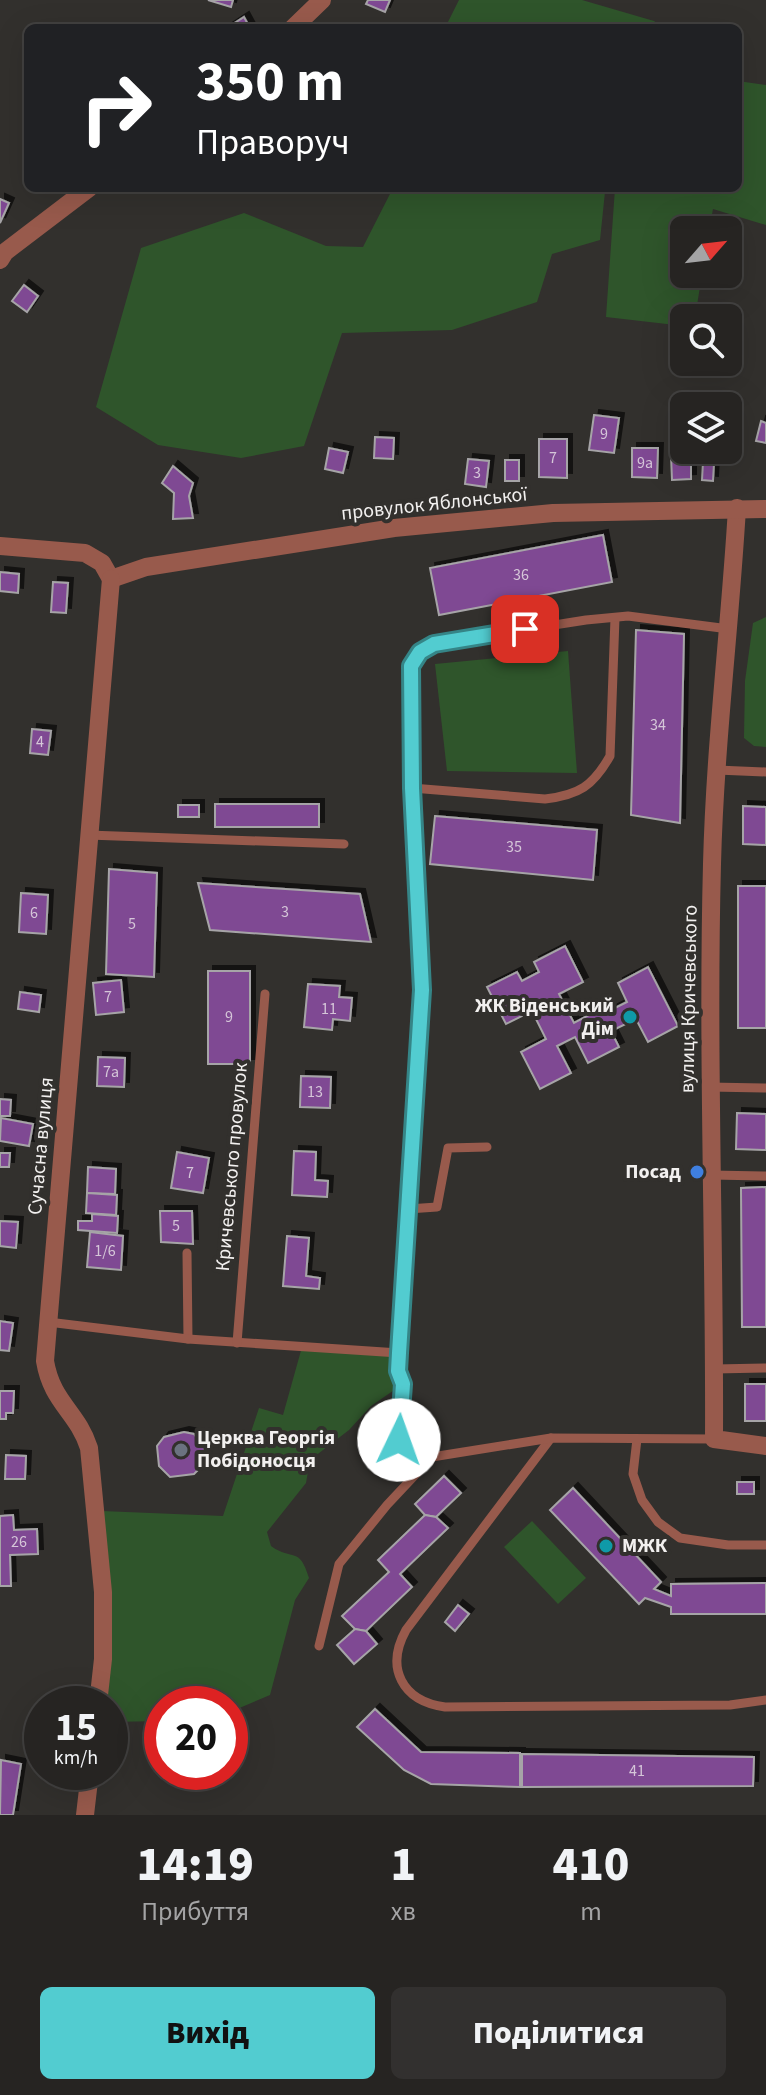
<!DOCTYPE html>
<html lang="uk">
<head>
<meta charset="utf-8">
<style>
	:root { --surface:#262422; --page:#32302f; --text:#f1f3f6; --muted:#a4a4a5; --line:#424140; --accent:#52ccd0 }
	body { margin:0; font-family:"Source Sans 3",sans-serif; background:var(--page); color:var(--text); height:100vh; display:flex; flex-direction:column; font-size:30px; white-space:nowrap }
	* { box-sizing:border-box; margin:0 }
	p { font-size:26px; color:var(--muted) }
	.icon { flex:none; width:44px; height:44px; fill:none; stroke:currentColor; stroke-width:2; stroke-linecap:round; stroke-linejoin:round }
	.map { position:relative; height:1815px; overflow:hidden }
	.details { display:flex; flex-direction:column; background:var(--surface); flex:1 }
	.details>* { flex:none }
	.hud { position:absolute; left:24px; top:24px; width:718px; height:168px; border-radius:12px; box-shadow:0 8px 32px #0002,0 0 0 2px var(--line); background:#202124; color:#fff; overflow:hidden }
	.needle { width:52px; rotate:62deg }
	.buttons { position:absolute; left:670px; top:216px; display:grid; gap:16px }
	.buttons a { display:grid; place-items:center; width:72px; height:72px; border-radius:12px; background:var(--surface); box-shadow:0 8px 32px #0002,0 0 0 2px var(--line); font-size:40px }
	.speed { position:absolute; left:24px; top:1686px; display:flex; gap:16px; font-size:40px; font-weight:700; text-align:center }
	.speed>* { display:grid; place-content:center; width:104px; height:104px; border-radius:50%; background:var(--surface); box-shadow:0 8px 32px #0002,0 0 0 2px var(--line); line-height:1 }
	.speed small { font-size:20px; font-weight:400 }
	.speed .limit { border:12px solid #d22; background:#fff; color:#111 }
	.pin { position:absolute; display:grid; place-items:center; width:68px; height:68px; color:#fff; margin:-34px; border-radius:16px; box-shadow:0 4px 12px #0006 }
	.me { position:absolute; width:88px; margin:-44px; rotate:3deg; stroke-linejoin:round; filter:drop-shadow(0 0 6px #0008) }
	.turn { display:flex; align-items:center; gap:28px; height:168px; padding:0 40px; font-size:36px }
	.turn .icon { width:104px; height:104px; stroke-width:2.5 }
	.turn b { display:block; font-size:56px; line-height:68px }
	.eta { display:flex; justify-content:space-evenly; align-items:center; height:136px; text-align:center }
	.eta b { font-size:48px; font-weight:800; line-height:56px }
	.primary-button { display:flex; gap:16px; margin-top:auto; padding:16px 40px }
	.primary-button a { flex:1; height:92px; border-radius:12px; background:var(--accent); color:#111; font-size:32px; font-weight:800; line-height:92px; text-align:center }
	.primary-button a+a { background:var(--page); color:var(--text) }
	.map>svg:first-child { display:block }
</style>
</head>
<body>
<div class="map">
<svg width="766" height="1815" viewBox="0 0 766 1815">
	<defs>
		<filter id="shadow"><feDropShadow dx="5" dy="-5" stdDeviation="0" flood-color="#0009"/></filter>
	</defs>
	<rect width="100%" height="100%" fill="#32302d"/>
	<g fill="#2f552b">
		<polygon points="459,0 582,0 654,21 663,28 445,28"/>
		<polygon points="738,81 766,85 766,225 713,209 709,230 684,230 684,274 702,274 695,318 684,318 684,326 606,317 615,188 738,188"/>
		<polygon points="393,188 592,188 605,192 600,240 552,254 537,302 452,330 342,333 304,446 241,458 158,445 96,407 141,248 244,213 326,246 363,247"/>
		<polygon points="766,617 766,747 754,746 744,738 745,681 753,623"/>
		<polygon points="568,651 577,773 447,771 435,664"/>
		<path d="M302,1347L399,1353L403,1384L371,1406L349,1430L310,1460L306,1483L267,1532L271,1546C293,1562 299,1545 309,1578L295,1600L270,1695L230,1712V1704H162V1721L110,1722V1704H105L102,1511L223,1516L259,1408L283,1415Z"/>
		<polygon points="532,1521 586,1578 558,1604 504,1547"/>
	</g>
	<g fill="#7f4893" stroke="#a6a4a7" stroke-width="2" filter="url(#shadow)">
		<polygon points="208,0 233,0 231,7"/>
		<polygon points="368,0 390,0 385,12 366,4"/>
		<polygon points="244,17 250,28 227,28"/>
		<polygon points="0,199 9,203 0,223"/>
		<polygon points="24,285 38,296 27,312 12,301"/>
		<polygon points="594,415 619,418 614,453 589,450"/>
		<polygon points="761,421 766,423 766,443 756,441"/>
		<polygon points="375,437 394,438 393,459 374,458"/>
		<polygon points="539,439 567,439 567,478 539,477"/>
		<polygon points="329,448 348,452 343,473 325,469"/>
		<polygon points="632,448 658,448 657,478 632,477"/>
		<polygon points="691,454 691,479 672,480 671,455"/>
		<polygon points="468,459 489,461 486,487 465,484"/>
		<rect x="505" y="460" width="14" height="21"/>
		<polygon points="703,462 714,463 713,481 702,480"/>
		<polygon points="173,466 193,483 189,496 193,518 173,519 174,493 162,483"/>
		<polygon points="603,535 612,582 439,615 430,568"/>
		<polygon points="0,572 19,574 18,593 0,591"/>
		<polygon points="53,582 68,583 66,613 51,612"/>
		<polygon points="636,630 684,634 680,823 631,815"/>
		<polygon points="32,729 51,731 48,755 30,753"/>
		<rect x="215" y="804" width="104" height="23"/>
		<rect x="178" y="805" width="21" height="12"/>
		<polygon points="743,806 766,807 766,845 743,844"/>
		<polygon points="435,816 597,830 593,880 430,864"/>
		<polygon points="109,869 157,873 154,977 106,974"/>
		<polygon points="198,883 360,894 371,942 210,930"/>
		<rect x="738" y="886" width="28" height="142"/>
		<polygon points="21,893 48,895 46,934 19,932"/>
		<polygon points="565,946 583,982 559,994 574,1023 600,1009 603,1014 627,1002 618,983 648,967 678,1026 648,1042 636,1019 611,1031 619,1047 588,1063 575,1037 557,1046 571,1073 540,1089 521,1052 546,1039 532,1011 506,1024 487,987 517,972 522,981 539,972 534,962"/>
		<rect x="208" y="971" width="42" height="93"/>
		<polygon points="121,980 124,1012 96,1015 93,983"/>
		<polygon points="308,984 340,986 339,997 352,998 350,1021 333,1019 332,1030 304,1027"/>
		<polygon points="20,992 41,995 39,1012 18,1009"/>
		<polygon points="98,1057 125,1058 124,1087 97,1086"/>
		<polygon points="301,1076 331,1077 330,1108 300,1107"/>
		<polygon points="0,1099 11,1100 10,1116 0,1116"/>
		<polygon points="737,1113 766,1114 766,1150 736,1149"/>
		<polygon points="1,1118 33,1124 29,1146 0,1141"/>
		<polygon points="294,1151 316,1152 315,1180 328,1181 327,1197 292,1195"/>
		<polygon points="177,1152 209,1158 203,1193 171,1188"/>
		<polygon points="0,1153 10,1153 9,1167 0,1167"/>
		<polygon points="88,1167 116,1169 115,1194 87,1193"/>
		<polygon points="766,1187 766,1327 742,1327 741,1188"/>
		<polygon points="87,1193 117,1195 116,1215 86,1213"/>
		<polygon points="160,1211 192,1211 193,1244 161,1242"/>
		<polygon points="92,1214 118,1216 117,1233 78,1230 78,1221 92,1221"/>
		<polygon points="0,1221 18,1222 16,1248 0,1246"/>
		<polygon points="90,1232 123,1236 121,1270 87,1267"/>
		<polygon points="287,1236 309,1238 306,1276 320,1278 319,1289 283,1286"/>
		<polygon points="0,1321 13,1323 9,1351 0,1350"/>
		<rect x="745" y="1384" width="21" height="37"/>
		<polygon points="0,1391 14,1391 13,1413 6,1413 6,1419 0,1419"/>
		<polygon points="184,1432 194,1434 203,1445 206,1455 202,1466 194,1474 170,1477 159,1466 157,1446 164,1437"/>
		<polygon points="6,1455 26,1456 25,1479 5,1479"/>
		<polygon points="444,1476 461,1493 436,1517 425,1515 415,1504"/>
		<rect x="737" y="1482" width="17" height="12"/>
		<polygon points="573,1488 661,1582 654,1589 671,1596 671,1584 766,1583 766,1614 671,1614 671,1607 645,1598 639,1604 550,1510"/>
		<polygon points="13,1515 14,1530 37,1529 38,1554 10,1555 11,1586 0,1586 0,1516"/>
		<polygon points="425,1515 436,1517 448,1528 400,1574 412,1587 366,1631 355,1629 342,1616 389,1572 378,1560"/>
		<polygon points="458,1605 469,1614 455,1631 445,1622"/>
		<polygon points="355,1629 366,1631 377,1644 354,1664 337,1645"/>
		<polygon points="375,1709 421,1752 520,1753 520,1787 431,1784 404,1770 357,1727"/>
		<polygon points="522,1754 754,1757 753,1786 522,1787"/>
		<polygon points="1,1760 21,1764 13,1815 0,1815"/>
	</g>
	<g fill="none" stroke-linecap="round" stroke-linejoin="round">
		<g stroke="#985a4c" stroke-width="9">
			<polyline points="717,770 766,772"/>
			<path d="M412,788L545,799C579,795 593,786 610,756L615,618"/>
			<polyline points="88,835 344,844"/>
			<polyline points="709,1087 766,1088"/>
			<polyline points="711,1175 766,1176"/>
			<path d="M408,1209L422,990L409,676C411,660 418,649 434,644L586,620L628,616L729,629"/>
			<polyline points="187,1253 188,1339"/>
			<polyline points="48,1322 188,1339 399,1353"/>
			<polyline points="237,1343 265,994"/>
			<polyline points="715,1369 766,1368"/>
			<path d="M551,1438L406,1630C385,1668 402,1701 445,1707L730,1705L766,1700"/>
			<polyline points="637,1439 633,1474 642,1500 658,1522 680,1538 728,1545 766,1545"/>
			<path d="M432,1457C382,1467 405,1409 403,1384C401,1372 399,1366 399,1353L408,1209L437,1207L448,1148L487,1147"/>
			<polyline points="319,1646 339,1564 387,1505 432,1457 551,1438 714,1439"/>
		</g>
		<g stroke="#985a4c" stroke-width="18">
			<polyline points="293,28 322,0"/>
			<polyline points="0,260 5,252 89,188"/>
			<path d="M737,508C730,627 715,745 712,864C707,1056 715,1247 714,1439L766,1446"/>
			<polyline points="0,546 85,553 102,563 111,579"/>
			<polyline points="111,579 146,567 394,528 553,513 766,509"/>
			<path d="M98,1704L103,1659V1592L89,1448C77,1411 52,1403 45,1361L111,579"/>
			<polyline points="85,1815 90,1772"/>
		</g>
	</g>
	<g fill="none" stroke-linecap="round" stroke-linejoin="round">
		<g stroke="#358587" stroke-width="20">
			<polyline id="route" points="399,1440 403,1384 398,1371 399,1353 422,990 412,788 411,666 420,652 434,644 525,629"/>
		</g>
		<use href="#route" stroke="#52ccd0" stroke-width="14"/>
	</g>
	<g fill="#0f9aa8" stroke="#32302d" stroke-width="3">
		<circle cx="630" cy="1017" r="8"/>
		<circle cx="606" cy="1546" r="8"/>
	</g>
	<circle fill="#3f7fe0" stroke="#32302d" stroke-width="3" cx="697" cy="1172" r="8"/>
	<circle fill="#6b7280" stroke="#32302d" stroke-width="3" cx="181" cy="1450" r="8"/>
	<g text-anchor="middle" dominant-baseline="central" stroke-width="8" stroke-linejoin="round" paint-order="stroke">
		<g font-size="16" fill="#d5c6d8">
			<text x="604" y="434">9</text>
			<text x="553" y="458">7</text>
			<text x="645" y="463">9а</text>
			<text x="477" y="473">3</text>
			<text x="521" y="575">36</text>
			<text x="658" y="725">34</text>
			<text x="40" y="742">4</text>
			<text x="514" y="847">35</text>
			<text x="285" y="912">3</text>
			<text x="34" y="913">6</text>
			<text x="132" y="924">5</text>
			<text x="108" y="997">7</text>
			<text x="329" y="1009">11</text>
			<text x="229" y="1017">9</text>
			<text x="111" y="1072">7а</text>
			<text x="315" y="1092">13</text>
			<text x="190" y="1173">7</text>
			<text x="176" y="1226">5</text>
			<text x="105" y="1251">1/6</text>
			<text x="19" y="1542">26</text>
			<text x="637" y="1771">41</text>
		</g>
		<g font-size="20" fill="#f2f0ef" stroke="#32302d">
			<text transform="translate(434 504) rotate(-6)">провулок Яблонської</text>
			<text transform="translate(689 999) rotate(-89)">вулиця Кричевського</text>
			<text transform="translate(41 1146) rotate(-85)">Сучасна вулиця</text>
			<text transform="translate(232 1167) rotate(-85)">Кричевського провулок</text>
		</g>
		<g font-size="20" font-weight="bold" fill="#f2f0ef" stroke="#32302d" text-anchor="end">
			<text x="614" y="1006">ЖК Віденський<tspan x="614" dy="23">Дім</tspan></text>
			<text x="681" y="1172">Посад</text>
			<text x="197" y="1438" text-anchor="start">Церква Георгія<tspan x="197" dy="23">Побідоносця</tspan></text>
			<text x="622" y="1546" text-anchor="start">МЖК</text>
		</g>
	</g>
</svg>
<div class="buttons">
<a><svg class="needle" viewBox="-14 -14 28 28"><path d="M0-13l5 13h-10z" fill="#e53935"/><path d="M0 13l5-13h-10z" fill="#a4a4a5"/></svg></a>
<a><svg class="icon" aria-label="search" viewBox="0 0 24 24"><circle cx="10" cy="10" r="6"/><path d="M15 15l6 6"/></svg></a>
<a><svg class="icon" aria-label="layers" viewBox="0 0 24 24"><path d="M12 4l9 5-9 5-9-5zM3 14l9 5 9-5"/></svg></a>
</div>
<div class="speed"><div>15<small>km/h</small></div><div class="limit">20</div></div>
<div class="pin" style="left:525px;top:629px;background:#d93025"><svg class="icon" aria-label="arrive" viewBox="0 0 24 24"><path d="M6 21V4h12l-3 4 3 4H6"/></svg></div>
<svg class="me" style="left:399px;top:1440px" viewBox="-20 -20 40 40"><circle r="19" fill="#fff"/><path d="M0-13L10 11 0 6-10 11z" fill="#52ccd0"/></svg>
<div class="hud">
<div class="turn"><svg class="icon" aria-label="right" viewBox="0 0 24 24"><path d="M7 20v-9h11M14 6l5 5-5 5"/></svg><div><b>350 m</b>Праворуч</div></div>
</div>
</div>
<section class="details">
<div class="eta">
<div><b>14:19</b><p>Прибуття</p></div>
<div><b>1</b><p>хв</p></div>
<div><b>410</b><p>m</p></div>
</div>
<div class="primary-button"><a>Вихід</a><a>Поділитися</a></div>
</section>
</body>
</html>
